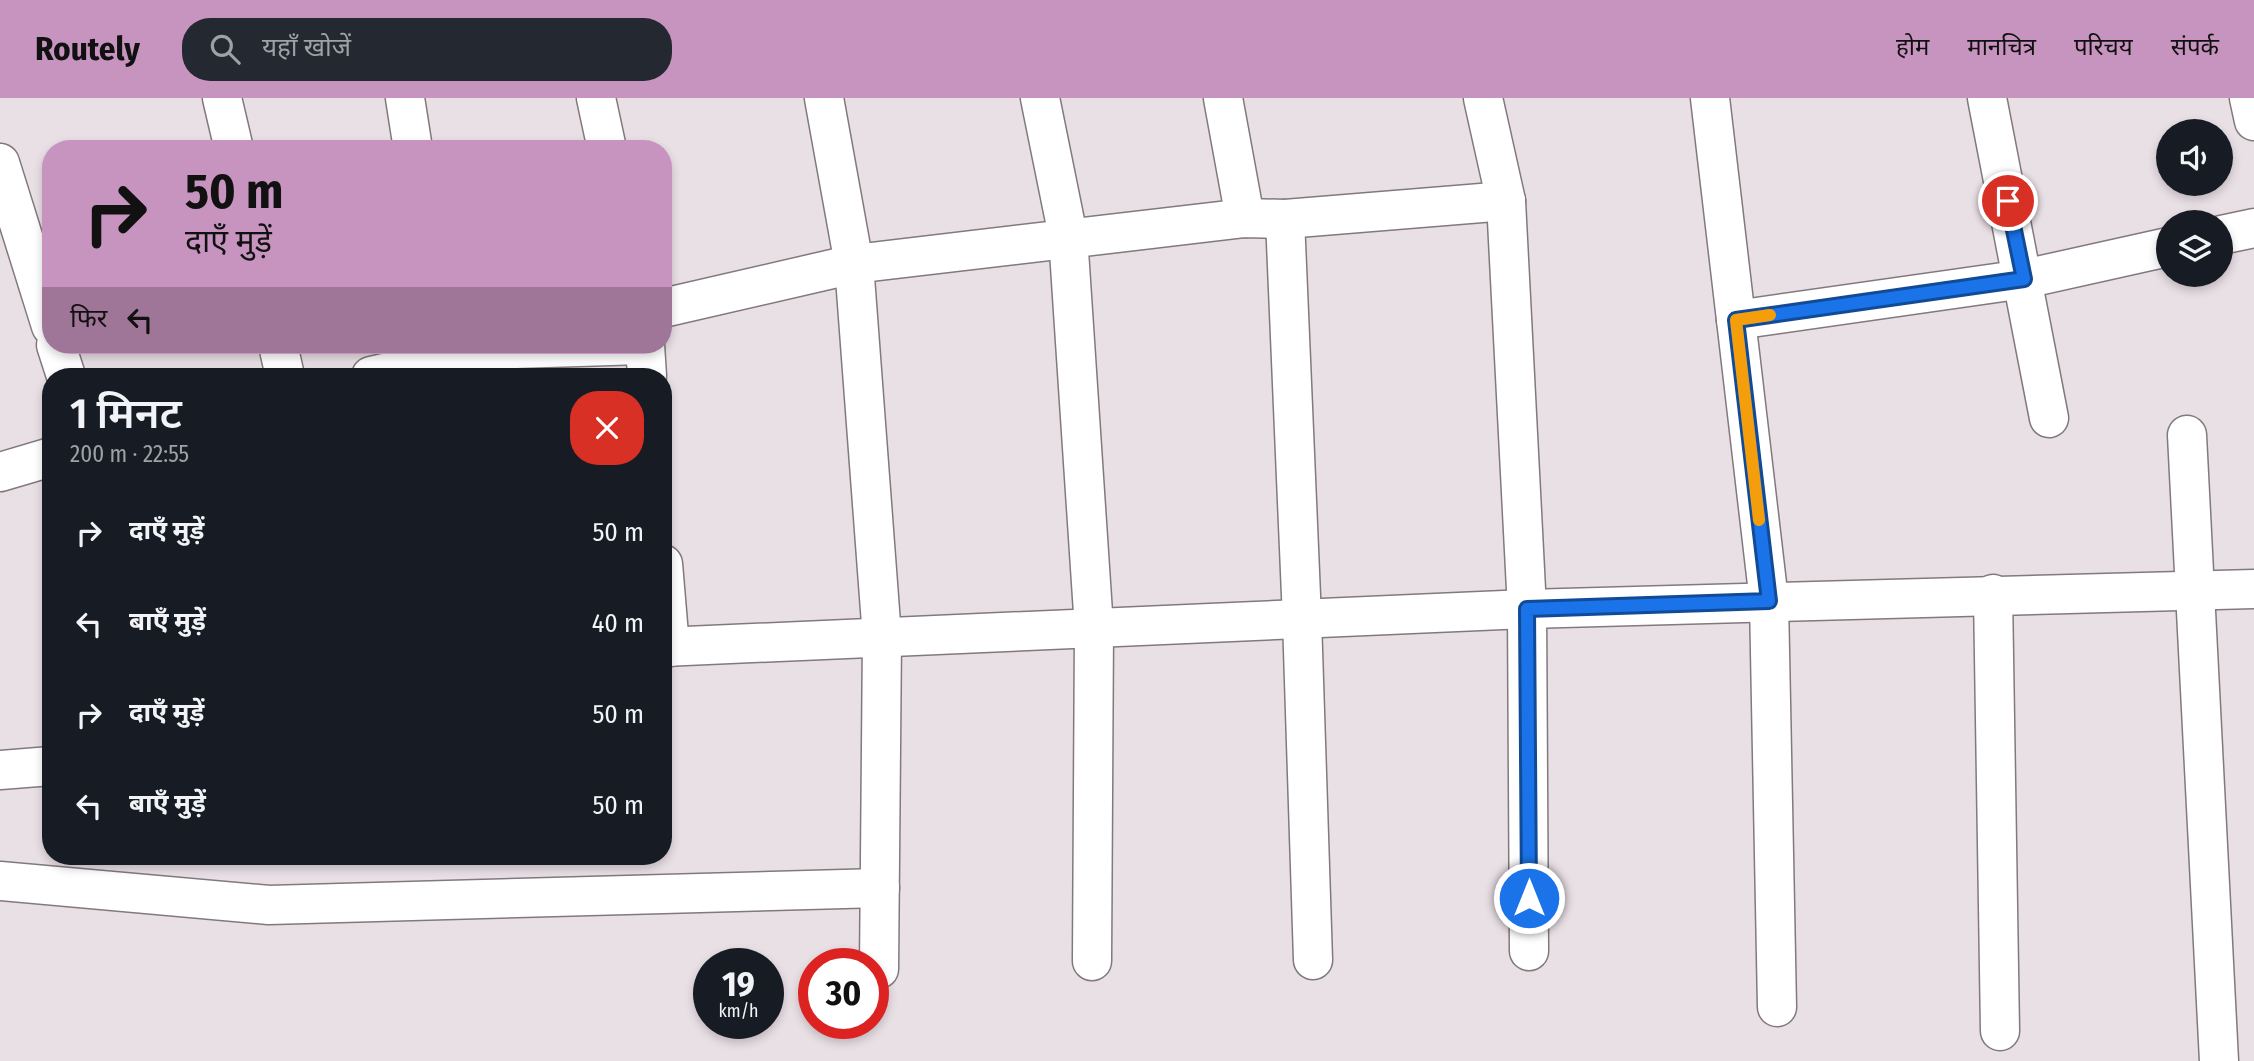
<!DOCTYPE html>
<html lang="hi">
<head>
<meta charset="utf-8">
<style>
	:root { --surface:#171b24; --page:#242831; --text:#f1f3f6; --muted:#9ea1a6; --accent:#c793bf }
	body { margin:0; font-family:"Fira Sans Condensed","Noto Sans Devanagari",sans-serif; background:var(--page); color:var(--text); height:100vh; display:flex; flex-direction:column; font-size:26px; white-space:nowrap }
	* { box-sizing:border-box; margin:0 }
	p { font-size:23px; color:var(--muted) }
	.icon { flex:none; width:38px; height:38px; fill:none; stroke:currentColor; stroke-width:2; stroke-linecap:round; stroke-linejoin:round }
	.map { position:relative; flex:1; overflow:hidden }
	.side { position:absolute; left:42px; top:270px; width:630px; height:497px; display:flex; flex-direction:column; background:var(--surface); border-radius:28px; box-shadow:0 4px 10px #0003 }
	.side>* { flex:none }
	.hud { position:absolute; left:42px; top:42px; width:630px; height:214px; border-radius:28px; box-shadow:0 4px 10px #0003; background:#c793bf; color:#111; overflow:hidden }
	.buttons { position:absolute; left:2156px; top:21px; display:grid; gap:14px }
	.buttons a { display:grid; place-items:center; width:77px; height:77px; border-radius:50%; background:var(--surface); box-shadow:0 4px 10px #0003; font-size:35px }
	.speed { position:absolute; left:693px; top:850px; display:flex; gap:14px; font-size:35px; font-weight:700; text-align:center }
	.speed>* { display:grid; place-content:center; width:91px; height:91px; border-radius:50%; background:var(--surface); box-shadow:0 4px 10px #0003; line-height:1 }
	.speed small { font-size:18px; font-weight:400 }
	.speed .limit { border:10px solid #d22; background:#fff; color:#111 }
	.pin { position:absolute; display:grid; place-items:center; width:60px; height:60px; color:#fff; margin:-30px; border:4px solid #fff; border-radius:50%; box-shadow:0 2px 7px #0007 }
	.me { position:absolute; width:77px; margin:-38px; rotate:0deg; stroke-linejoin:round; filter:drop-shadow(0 0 5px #0008) }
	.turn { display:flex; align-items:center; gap:24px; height:147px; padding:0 28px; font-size:32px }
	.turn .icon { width:91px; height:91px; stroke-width:2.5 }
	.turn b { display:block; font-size:49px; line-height:60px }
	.then { display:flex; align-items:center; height:66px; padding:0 28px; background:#0003; gap:14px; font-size:26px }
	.round { display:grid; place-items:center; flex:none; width:74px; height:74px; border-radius:28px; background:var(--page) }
	.summary { display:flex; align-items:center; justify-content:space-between; height:119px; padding:0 28px }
	h1 { font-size:42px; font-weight:600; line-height:52px }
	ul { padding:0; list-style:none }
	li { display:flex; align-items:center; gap:21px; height:91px; padding:0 28px }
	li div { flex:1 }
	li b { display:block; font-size:26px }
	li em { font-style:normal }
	header { display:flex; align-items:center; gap:42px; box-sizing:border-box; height:98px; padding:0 35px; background:var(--accent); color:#111 }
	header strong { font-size:33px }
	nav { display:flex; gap:38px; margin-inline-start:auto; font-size:24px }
	.search { width:490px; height:63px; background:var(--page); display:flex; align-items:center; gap:18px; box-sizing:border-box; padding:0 24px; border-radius:28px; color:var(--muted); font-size:26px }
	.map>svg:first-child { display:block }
</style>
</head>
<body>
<header>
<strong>Routely</strong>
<div class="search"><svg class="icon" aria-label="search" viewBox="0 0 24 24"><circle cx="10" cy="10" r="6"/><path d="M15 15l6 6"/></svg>यहाँ खोजें</div>
<nav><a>होम</a><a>मानचित्र</a><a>परिचय</a><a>संपर्क</a></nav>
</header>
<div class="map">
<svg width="2254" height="963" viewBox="0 0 2254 963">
	<rect width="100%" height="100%" fill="#e9e0e6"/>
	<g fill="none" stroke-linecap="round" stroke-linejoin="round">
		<g stroke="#81797e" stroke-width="41">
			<g id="street">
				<polyline points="222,0 234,51"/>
				<polyline points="405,0 413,51"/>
				<polyline points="596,0 607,51"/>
				<polyline points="824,0 854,166 882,539 879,871"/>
				<polyline points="1040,0 1068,138 1094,530 1092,863"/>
				<polyline points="1223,0 1245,120"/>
				<polyline points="1483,0 1506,103 1527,511 1529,853"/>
				<polyline points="1710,0 1769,503 1777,909"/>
				<polyline points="1987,0 2049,320"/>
				<polyline points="2249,0 2254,23"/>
				<polyline points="0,65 51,228"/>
				<polyline points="1285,121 1302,521 1313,862"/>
				<polyline points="2221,137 2254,130"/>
				<polyline points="663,210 854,166 1245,120 1285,121 1506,103"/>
				<polyline points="1736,222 2024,181 2168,149"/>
				<polyline points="56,247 66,278"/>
				<polyline points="278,247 285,278"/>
				<polyline points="477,247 485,252 643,247"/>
				<polyline points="645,247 647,278"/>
				<polyline points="371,278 485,252"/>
				<polyline points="2187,337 2219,963"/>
				<polyline points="0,374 51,359"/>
				<polyline points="663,466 670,549"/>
				<polyline points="1993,496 2000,933"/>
				<polyline points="663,549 1527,511 2254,491"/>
				<polyline points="0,672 51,668"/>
				<polyline points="0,783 269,807 880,790"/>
			</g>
		</g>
		<use href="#street" stroke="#fff" stroke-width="38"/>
	</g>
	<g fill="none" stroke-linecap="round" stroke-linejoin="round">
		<g stroke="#114b97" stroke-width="18">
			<polyline id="route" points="1529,800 1527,511 1769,503 1736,222 2024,181 2008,103"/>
		</g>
		<use href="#route" stroke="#1a73e8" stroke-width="12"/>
		<polyline stroke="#f59e0b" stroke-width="12" points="1759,422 1736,222 1770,217"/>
	</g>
</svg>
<div class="buttons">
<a><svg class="icon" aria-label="sound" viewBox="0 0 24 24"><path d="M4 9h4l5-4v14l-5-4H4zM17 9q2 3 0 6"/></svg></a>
<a><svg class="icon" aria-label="layers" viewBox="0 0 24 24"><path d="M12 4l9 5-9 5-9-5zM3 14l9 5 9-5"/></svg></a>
</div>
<div class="speed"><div>19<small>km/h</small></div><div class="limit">30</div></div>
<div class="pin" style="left:2008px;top:103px;background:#d93025"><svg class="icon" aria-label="arrive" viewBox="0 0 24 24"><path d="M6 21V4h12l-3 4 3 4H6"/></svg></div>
<svg class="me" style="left:1529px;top:800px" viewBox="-20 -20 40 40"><circle r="17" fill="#1a73e8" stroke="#fff" stroke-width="3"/><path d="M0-11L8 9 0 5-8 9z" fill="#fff"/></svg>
<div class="hud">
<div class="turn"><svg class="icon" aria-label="right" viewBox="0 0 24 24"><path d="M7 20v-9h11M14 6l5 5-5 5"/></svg><div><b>50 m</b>दाएँ मुड़ें</div></div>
<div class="then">फिर<svg class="icon" aria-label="left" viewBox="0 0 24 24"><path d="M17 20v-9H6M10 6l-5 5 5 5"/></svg></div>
</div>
<section class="side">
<div class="summary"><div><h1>1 मिनट</h1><p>200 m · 22:55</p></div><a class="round" style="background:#d93025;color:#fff"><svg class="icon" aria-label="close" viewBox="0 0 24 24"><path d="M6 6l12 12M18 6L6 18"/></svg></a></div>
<ul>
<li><svg class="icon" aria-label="right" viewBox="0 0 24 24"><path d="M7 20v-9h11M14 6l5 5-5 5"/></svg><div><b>दाएँ मुड़ें</b></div><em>50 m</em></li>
<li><svg class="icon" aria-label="left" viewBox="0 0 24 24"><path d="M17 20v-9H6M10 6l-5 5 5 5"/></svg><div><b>बाएँ मुड़ें</b></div><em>40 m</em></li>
<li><svg class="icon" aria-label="right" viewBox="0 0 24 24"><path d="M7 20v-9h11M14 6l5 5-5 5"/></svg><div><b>दाएँ मुड़ें</b></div><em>50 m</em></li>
<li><svg class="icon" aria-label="left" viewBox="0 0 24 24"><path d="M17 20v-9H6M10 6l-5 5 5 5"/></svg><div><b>बाएँ मुड़ें</b></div><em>50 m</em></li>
</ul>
</section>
</div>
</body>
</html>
